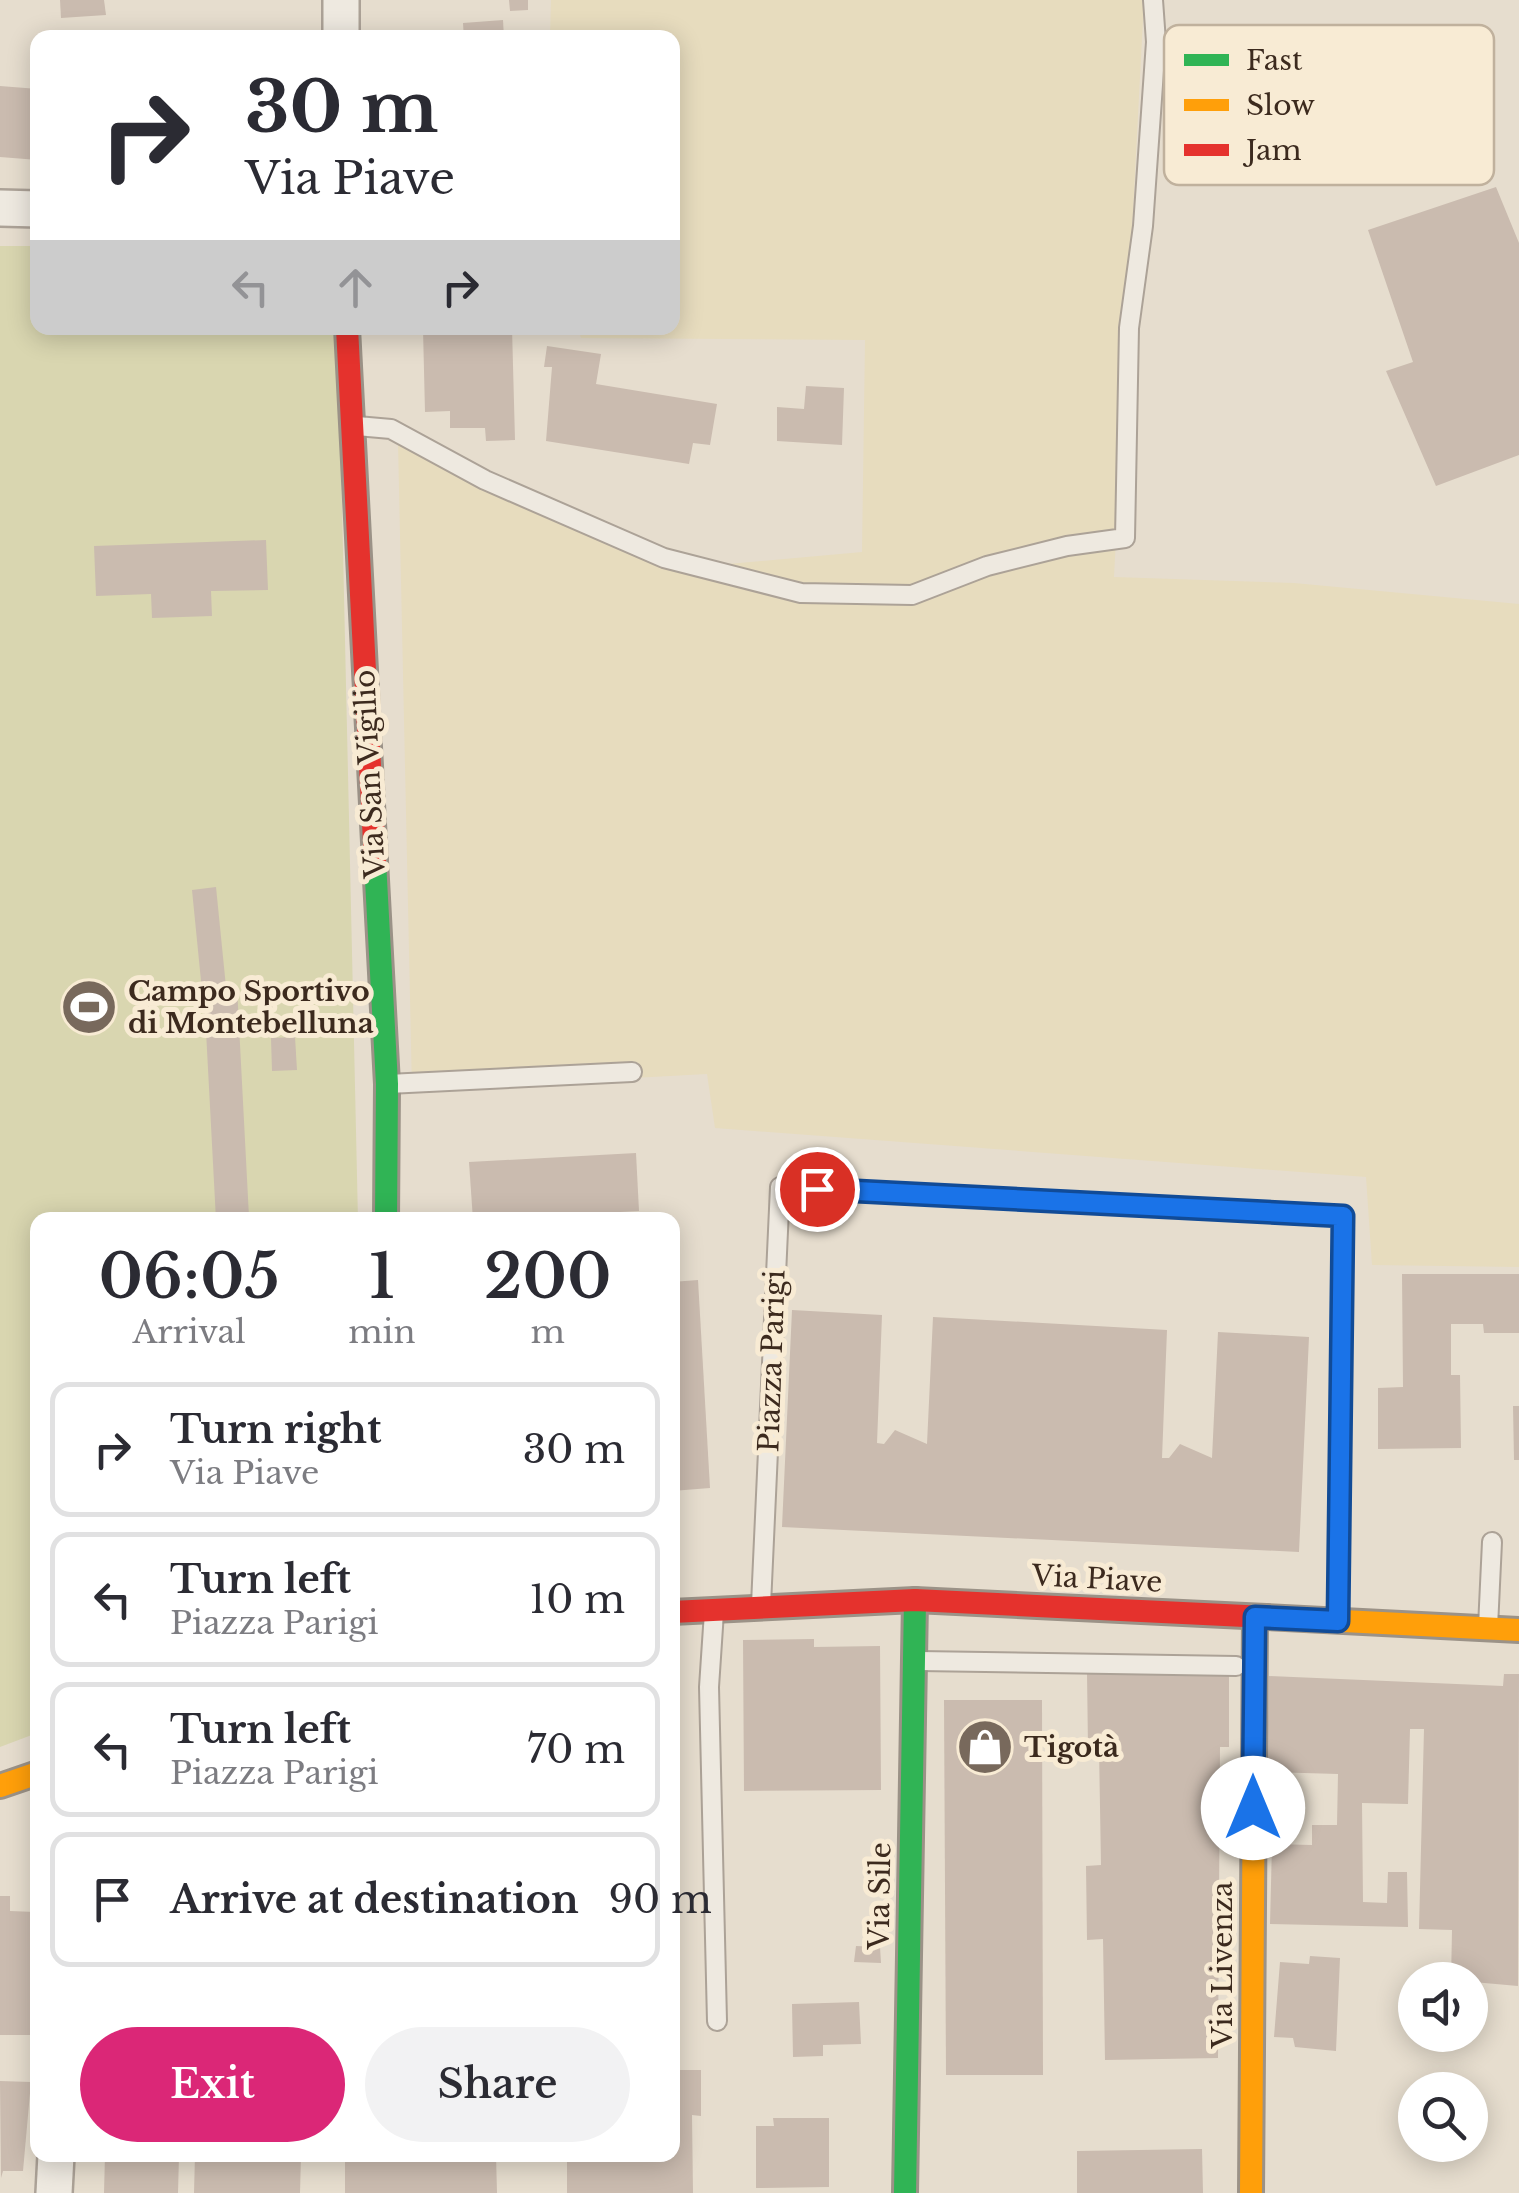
<!DOCTYPE html>
<html lang="en">
<head>
<meta charset="utf-8">
<style>
	:root { --surface:#fff; --page:#f2f2f3; --text:#2b2b33; --muted:#7c7c81; --line:#e1e1e2; --accent:#db2777 }
	body { margin:0; font-family:"Libre Baskerville",serif; background:var(--page); color:var(--text); height:100vh; display:flex; flex-direction:column; font-size:38px; white-space:nowrap }
	* { box-sizing:border-box; margin:0 }
	p { font-size:32px; color:var(--muted) }
	.icon { flex:none; width:55px; height:55px; fill:none; stroke:currentColor; stroke-width:2; stroke-linecap:round; stroke-linejoin:round }
	.map { position:relative; flex:1; overflow:hidden }
	.panel { position:absolute; left:30px; top:1212px; width:650px; height:950px; display:flex; flex-direction:column; background:var(--surface); border-radius:20px; box-shadow:0 5px 25px #0003 }
	.panel>* { flex:none }
	.hud { position:absolute; left:30px; top:30px; width:650px; height:305px; border-radius:20px; box-shadow:0 5px 25px #0003; background:#fff; color:var(--text); overflow:hidden }
	.fabs { position:absolute; left:1398px; top:1962px; display:grid; gap:20px }
	.fabs a { display:grid; place-items:center; width:90px; height:90px; border-radius:50%; background:var(--surface); box-shadow:0 5px 25px #0003; font-size:50px }
	.pin { position:absolute; display:grid; place-items:center; width:85px; height:85px; color:#fff; margin:-42px; border:5px solid #fff; border-radius:50%; box-shadow:0 2px 10px #0007 }
	.me { position:absolute; width:110px; margin:-55px; rotate:0deg; stroke-linejoin:round; filter:drop-shadow(0 0 8px #0008) }
	.turn { display:flex; align-items:center; gap:35px; height:210px; padding:0 50px; font-size:45px }
	.turn .icon { width:130px; height:130px; stroke-width:2.5 }
	.turn b { display:block; font-size:70px; line-height:85px }
	.lanes { display:flex; align-items:center; height:95px; padding:0 50px; background:#0003; justify-content:center; gap:50px; direction:ltr }
	.lanes .off { opacity:.35 }
	.eta { display:flex; justify-content:space-evenly; align-items:center; height:170px; text-align:center }
	.eta b { font-size:60px; font-weight:600; line-height:70px }
	.primary-button { display:flex; gap:20px; margin-top:auto; padding:20px 50px }
	.primary-button a { flex:1; height:115px; border-radius:60px; background:var(--accent); color:#fff; font-size:40px; font-weight:600; line-height:115px; text-align:center }
	.primary-button a+a { background:var(--page); color:var(--text) }
	ul { padding:0; list-style:none }
	li { display:flex; align-items:center; gap:30px; height:135px; margin:0 20px 15px; padding:0 30px; border:5px solid var(--line); border-radius:20px }
	li div { flex:1 }
	li b { display:block; font-size:38px }
	li em { font-style:normal }
	.map>svg:first-child { display:block }
</style>
</head>
<body>
<div class="map">
<svg width="1519" height="2193" viewBox="0 0 1519 2193">
	<rect width="100%" height="100%" fill="#e6ddce"/>
	<polygon fill="#e7dcbe" points="551,0 1144,0 1114,577 1294,583 1519,604 1519,1267 1372,1265 1366,1177 715,1128 707,1074 412,1090 398,442 479,489 684,568 862,552 865,340 581,338 578,328 672,328 672,38 550,37"/>
	<polygon fill="#d9d6b0" points="0,246 37,246 38,328 338,328 358,1220 38,1220 37,1733 0,1747"/>
	<g fill="#cabbaf">
		<polygon points="60,0 104,0 106,15 61,18"/>
		<polygon points="509,0 528,0 528,10 510,11"/>
		<polygon points="503,20 504,38 464,38 463,23"/>
		<polygon points="0,86 38,89 38,160 0,157"/>
		<polygon points="1496,187 1519,243 1519,455 1436,486 1386,371 1413,362 1368,230"/>
		<polygon points="512,328 515,440 486,441 485,428 450,428 450,411 425,412 423,329"/>
		<polygon points="547,346 601,354 596,384 717,404 710,445 693,443 689,464 546,441 552,367 544,367"/>
		<polygon points="806,386 844,388 842,445 777,441 777,407 804,409"/>
		<polygon points="266,540 268,590 211,591 212,616 152,618 151,594 96,596 94,546"/>
		<polygon points="216,887 226,987 237,987 249,1217 238,1220 216,1220 206,1031 192,890"/>
		<polygon points="295,1037 297,1070 272,1071 271,1038"/>
		<polygon points="636,1153 639,1211 473,1220 469,1162"/>
		<polygon points="1402,1274 1519,1274 1519,1333 1484,1333 1483,1324 1451,1324 1451,1375 1460,1375 1461,1448 1378,1449 1378,1388 1403,1387"/>
		<polygon points="698,1280 710,1488 672,1491 672,1282"/>
		<polygon points="792,1310 882,1315 877,1443 884,1444 895,1430 927,1444 933,1317 1167,1330 1162,1458 1169,1458 1180,1444 1212,1458 1218,1332 1309,1337 1299,1552 782,1527"/>
		<polygon points="1513,1406 1519,1406 1519,1460 1514,1460"/>
		<polygon points="814,1639 814,1647 880,1646 881,1790 744,1791 743,1640"/>
		<polygon points="1229,1671 1229,1747 1220,1747 1218,2058 1105,2060 1103,1939 1087,1940 1086,1866 1101,1865 1099,1748 1088,1748 1087,1673"/>
		<polygon points="1504,1674 1519,1674 1518,1986 1451,1980 1452,1930 1419,1929 1424,1729 1410,1729 1408,1804 1362,1803 1363,1902 1387,1903 1388,1872 1407,1872 1408,1927 1270,1924 1272,1844 1312,1845 1312,1825 1337,1825 1338,1774 1267,1772 1269,1676 1503,1686"/>
		<polygon points="944,1700 1042,1700 1043,2075 946,2075"/>
		<rect x="672" y="1764" width="5" height="188"/>
		<polygon points="0,1896 10,1896 10,1911 35,1912 38,2035 0,2035"/>
		<polygon points="856,1946 880,1947 881,1963 854,1962"/>
		<polygon points="1310,1956 1340,1958 1336,2051 1295,2047 1293,2038 1274,2037 1280,1962 1309,1964"/>
		<polygon points="859,2002 861,2044 823,2045 823,2056 793,2057 792,2004"/>
		<polygon points="672,2070 701,2070 701,2116 692,2115 693,2193 567,2193 567,2155 672,2155"/>
		<polygon points="0,2081 31,2082 23,2171 3,2171 1,2178"/>
		<polygon points="773,2118 829,2118 829,2187 756,2188 756,2126 774,2126"/>
		<polygon points="1202,2149 1203,2193 1077,2193 1077,2151"/>
		<polygon points="105,2155 179,2155 178,2193 104,2193"/>
		<polygon points="195,2155 301,2155 300,2193 194,2193"/>
		<polygon points="345,2155 496,2155 497,2193 345,2193"/>
	</g>
	<g fill="none" stroke-linecap="round" stroke-linejoin="round">
		<g stroke="#aca297" stroke-width="22">
			<g id="lane">
				<polyline points="357,426 391,429 485,480 664,558 801,593 912,595 987,566 1067,546 1125,538 1129,328 1143,226 1156,42 1153,0"/>
				<polyline points="388,1084 632,1072"/>
				<polyline points="761,1605 780,1187 1343,1216 1338,1616"/>
				<polyline points="714,1612 709,1687 717,2021"/>
				<polyline points="1488,1627 1492,1542"/>
				<polyline points="919,1661 1236,1666"/>
			</g>
		</g>
		<g stroke="#aca297" stroke-width="40">
			<g id="street">
				<polyline points="341,38 341,0"/>
				<polyline points="0,208 38,209"/>
				<polyline points="54,2193 56,2155"/>
			</g>
		</g>
		<g stroke="#9b9287" stroke-width="28">
			<g id="fast">
				<polyline points="375,861 387,1084 386,1220"/>
				<polyline points="905,2193 915,1600"/>
			</g>
		</g>
		<g stroke="#9b9287" stroke-width="28">
			<g id="slow">
				<polyline points="1266,1617 1519,1630"/>
				<polyline points="0,1786 38,1773"/>
				<polyline points="1251,2193 1255,1617"/>
			</g>
		</g>
		<g stroke="#9b9287" stroke-width="28">
			<g id="jam">
				<polyline points="347,328 375,861"/>
				<polyline points="672,1612 915,1600 1266,1617"/>
			</g>
		</g>
		<use href="#lane" stroke="#eee9e0" stroke-width="18"/>
		<use href="#street" stroke="#eee9e0" stroke-width="35"/>
		<use href="#fast" stroke="#30b455" stroke-width="22"/>
		<use href="#slow" stroke="#ff9f0a" stroke-width="22"/>
		<use href="#jam" stroke="#e5322d" stroke-width="22"/>
	</g>
	<g fill="none" stroke-linecap="round" stroke-linejoin="round">
		<g stroke="#114b97" stroke-width="25">
			<polyline id="route" points="817,1189 1343,1216 1338,1621 1255,1617 1253,1808"/>
		</g>
		<use href="#route" stroke="#1a73e8" stroke-width="18"/>
	</g>
	<defs>
		<g id="stadium-disc" transform="scale(2.875)"><circle r="9.5" fill="#78695c" stroke="#f8ebd4"/><path d="M0-5a6.5 5 0 1 0 0 10a6.5 5 0 1 0 0-10ZM-3.5-1.8h7v3.6h-7Z" fill="#fff"/></g>
		<g id="shop-disc" transform="scale(2.875)"><circle r="9.5" fill="#78695c" stroke="#f8ebd4"/><path d="M-5-2.5h2.3a2.7 3.5 0 0 1 5.4 0H5L5.5 6h-11ZM-1.5-2.5h3a1.5 2.3 0 0 0-3 0Z" fill="#fff"/></g>
	</defs>
	<g fill-rule="evenodd">
		<use href="#stadium-disc" x="89" y="1007"/>
		<use href="#shop-disc" x="985" y="1747"/>
	</g>
	<g text-anchor="middle" dominant-baseline="central" stroke-width="10" stroke-linejoin="round" paint-order="stroke">
		<g font-size="28" fill="#3c2a1e" stroke="#f8ebd4">
			<text transform="translate(370 774) rotate(-93)">Via San Vigilio</text>
			<text transform="translate(772 1361) rotate(-88)">Piazza Parigi</text>
			<text transform="translate(1097 1579) rotate(3)">Via Piave</text>
			<text transform="translate(880 1896) rotate(-89)">Via Sile</text>
			<text transform="translate(1222 1965) rotate(-90)">Via Livenza</text>
		</g>
		<g font-size="28" font-weight="bold" fill="#3c2a1e" stroke="#f8ebd4" text-anchor="start">
			<text x="128" y="991">Campo Sportivo<tspan x="128" dy="32">di Montebelluna</tspan></text>
			<text x="1024" y="1747">Tigotà</text>
		</g>
	</g>
	<rect x="1164" y="25" width="330" height="160" rx="15" fill="#f8ebd4" stroke="#c0b19d" stroke-width="2.5"/>
	<rect x="1184" y="54" width="45" height="12" fill="#30b455"/>
	<rect x="1184" y="99" width="45" height="12" fill="#ff9f0a"/>
	<rect x="1184" y="144" width="45" height="12" fill="#e5322d"/>
	<g font-size="28" fill="#3c2a1e">
		<text x="1246" y="70">Fast</text>
		<text x="1246" y="115">Slow</text>
		<text x="1246" y="160">Jam</text>
	</g>
</svg>
<div class="fabs">
<a><svg class="icon" aria-label="sound" viewBox="0 0 24 24"><path d="M4 9h4l5-4v14l-5-4H4zM17 9q2 3 0 6"/></svg></a>
<a><svg class="icon" aria-label="search" viewBox="0 0 24 24"><circle cx="10" cy="10" r="6"/><path d="M15 15l6 6"/></svg></a>
</div>
<div class="pin" style="left:817px;top:1189px;background:#d93025"><svg class="icon" aria-label="arrive" viewBox="0 0 24 24"><path d="M6 21V4h12l-3 4 3 4H6"/></svg></div>
<svg class="me" style="left:1253px;top:1808px" viewBox="-20 -20 40 40"><circle r="19" fill="#fff"/><path d="M0-13L10 11 0 6-10 11z" fill="#1a73e8"/></svg>
<div class="hud">
<div class="turn"><svg class="icon" aria-label="right" viewBox="0 0 24 24"><path d="M7 20v-9h11M14 6l5 5-5 5"/></svg><div><b>30 m</b>Via Piave</div></div>
<div class="lanes"><svg class="icon off" aria-label="left" viewBox="0 0 24 24"><path d="M17 20v-9H6M10 6l-5 5 5 5"/></svg><svg class="icon off" aria-label="ahead" viewBox="0 0 24 24"><path d="M12 20V5M6 11l6-6 6 6"/></svg><svg class="icon" aria-label="right" viewBox="0 0 24 24"><path d="M7 20v-9h11M14 6l5 5-5 5"/></svg></div>
</div>
<section class="panel">
<div class="eta">
<div><b>06:05</b><p>Arrival</p></div>
<div><b>1</b><p>min</p></div>
<div><b>200</b><p>m</p></div>
</div>
<ul>
<li><svg class="icon" aria-label="right" viewBox="0 0 24 24"><path d="M7 20v-9h11M14 6l5 5-5 5"/></svg><div><b>Turn right</b><p>Via Piave</p></div><em>30 m</em></li>
<li><svg class="icon" aria-label="left" viewBox="0 0 24 24"><path d="M17 20v-9H6M10 6l-5 5 5 5"/></svg><div><b>Turn left</b><p>Piazza Parigi</p></div><em>10 m</em></li>
<li><svg class="icon" aria-label="left" viewBox="0 0 24 24"><path d="M17 20v-9H6M10 6l-5 5 5 5"/></svg><div><b>Turn left</b><p>Piazza Parigi</p></div><em>70 m</em></li>
<li><svg class="icon" aria-label="arrive" viewBox="0 0 24 24"><path d="M6 21V4h12l-3 4 3 4H6"/></svg><div><b>Arrive at destination</b></div><em>90 m</em></li>
</ul>
<div class="primary-button"><a>Exit</a><a>Share</a></div>
</section>
</div>
</body>
</html>
